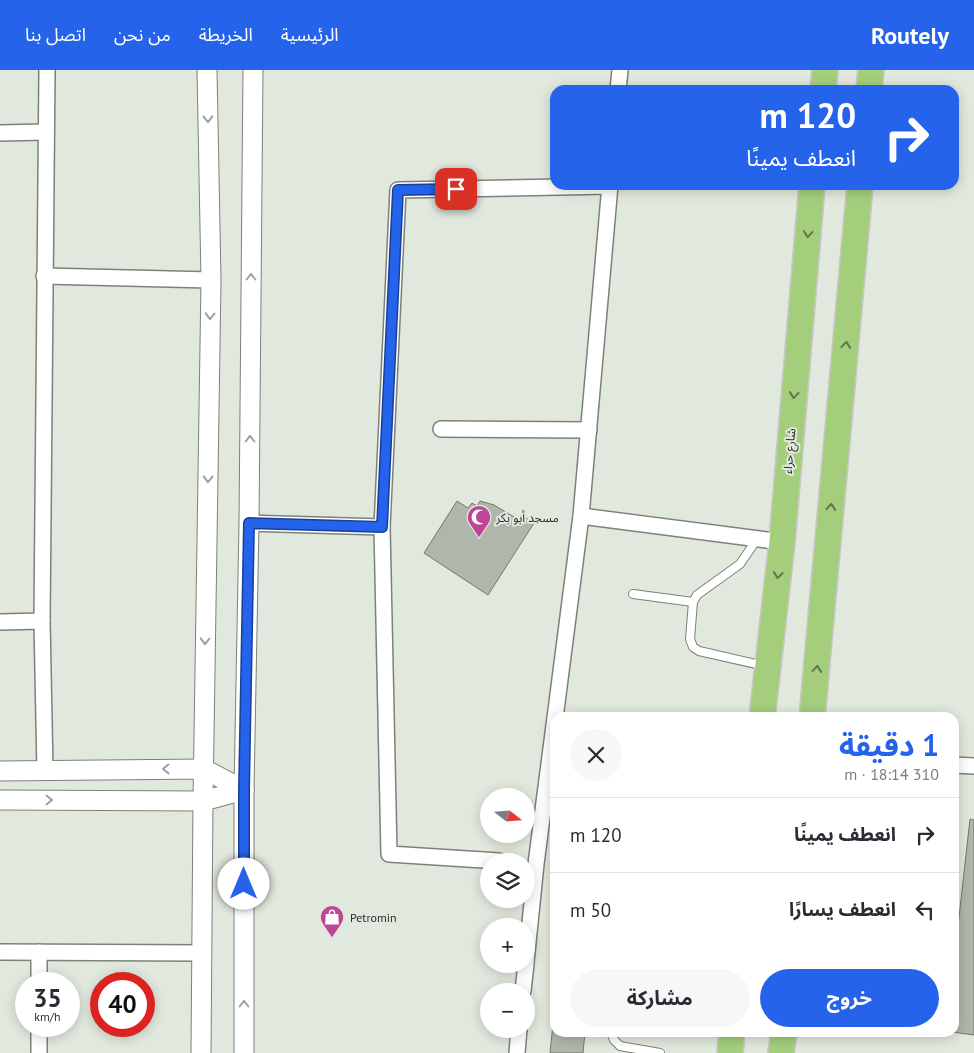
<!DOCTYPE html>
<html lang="ar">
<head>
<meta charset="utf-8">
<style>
	:root { --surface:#fff; --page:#f7f7f7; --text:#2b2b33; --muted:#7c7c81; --line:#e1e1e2; --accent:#2563eb }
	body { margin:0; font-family:"PT Sans","Noto Sans Arabic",sans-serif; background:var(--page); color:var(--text); direction:rtl; height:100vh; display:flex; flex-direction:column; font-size:19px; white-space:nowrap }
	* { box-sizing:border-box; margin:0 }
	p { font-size:16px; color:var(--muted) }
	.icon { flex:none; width:28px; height:28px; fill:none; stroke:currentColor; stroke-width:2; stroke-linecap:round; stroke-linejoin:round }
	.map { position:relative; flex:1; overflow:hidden; direction:ltr }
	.sheet { position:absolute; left:550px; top:642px; width:409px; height:325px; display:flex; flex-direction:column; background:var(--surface); border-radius:15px; box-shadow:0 2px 12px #0003; direction:rtl }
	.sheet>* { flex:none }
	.hud { position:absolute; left:550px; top:15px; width:409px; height:105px; border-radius:15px; box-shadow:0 2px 12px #0003; direction:rtl; background:#2563eb; color:#fff; overflow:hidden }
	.needle { width:32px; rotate:107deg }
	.tools { position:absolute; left:480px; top:718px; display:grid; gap:10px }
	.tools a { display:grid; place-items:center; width:55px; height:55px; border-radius:50%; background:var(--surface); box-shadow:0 2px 12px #0003; font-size:25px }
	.speed { position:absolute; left:15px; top:902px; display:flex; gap:10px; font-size:25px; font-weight:700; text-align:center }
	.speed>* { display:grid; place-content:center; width:65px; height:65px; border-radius:50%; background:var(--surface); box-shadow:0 2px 12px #0003; line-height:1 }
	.speed small { font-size:12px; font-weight:400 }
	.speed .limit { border:8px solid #d22; background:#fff; color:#111 }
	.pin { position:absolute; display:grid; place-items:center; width:42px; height:42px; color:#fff; margin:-21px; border-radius:10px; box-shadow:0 2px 8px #0006 }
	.me { position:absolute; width:55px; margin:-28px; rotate:0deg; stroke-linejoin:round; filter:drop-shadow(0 0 4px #0008) }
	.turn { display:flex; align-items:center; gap:18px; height:105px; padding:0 20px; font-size:22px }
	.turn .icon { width:65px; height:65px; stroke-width:2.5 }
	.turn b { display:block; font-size:35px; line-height:42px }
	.round { display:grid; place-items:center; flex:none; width:52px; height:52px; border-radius:26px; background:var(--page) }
	.head { display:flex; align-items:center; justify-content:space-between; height:85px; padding:0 20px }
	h1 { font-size:30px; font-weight:700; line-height:38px; color:var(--accent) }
	.action { display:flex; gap:10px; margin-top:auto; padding:10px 20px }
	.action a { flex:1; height:58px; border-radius:30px; background:var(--accent); color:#fff; font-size:20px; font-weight:700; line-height:58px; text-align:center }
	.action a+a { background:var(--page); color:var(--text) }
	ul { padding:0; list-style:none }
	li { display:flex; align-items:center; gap:15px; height:75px; padding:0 20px; border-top:1px solid var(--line) }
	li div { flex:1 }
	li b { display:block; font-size:19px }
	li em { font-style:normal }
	header { display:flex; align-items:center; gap:30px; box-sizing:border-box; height:70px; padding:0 25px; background:var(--accent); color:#fff }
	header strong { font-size:24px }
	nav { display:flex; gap:28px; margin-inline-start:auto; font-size:18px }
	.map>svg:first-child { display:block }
</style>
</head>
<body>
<header>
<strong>Routely</strong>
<nav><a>الرئيسية</a><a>الخريطة</a><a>من نحن</a><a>اتصل بنا</a></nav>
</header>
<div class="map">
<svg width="974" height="983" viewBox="0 0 974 983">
	<rect width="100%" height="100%" fill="#e1e8dd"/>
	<g fill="#b0b6ac" stroke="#71776d">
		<polygon points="457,431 468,438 472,433 477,436 480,431 494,435 519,450 521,445 534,453 488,525 424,483"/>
		<polygon points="970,749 974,750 974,965 952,962 954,962 954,892"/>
		<polygon points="555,935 555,962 585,962 583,983 550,983"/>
	</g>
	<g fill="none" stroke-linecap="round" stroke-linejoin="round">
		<g stroke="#7c8279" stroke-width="10">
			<g id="service">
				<polyline points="757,469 740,494 697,525 693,532 690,569 693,577 699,581 765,596"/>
				<polyline points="633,524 693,532"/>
				<polyline points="611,962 614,970 620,976 660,983"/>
			</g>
		</g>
		<g stroke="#7c8279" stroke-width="18">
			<g id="minor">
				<polyline points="618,20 620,0"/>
				<polyline points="0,63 46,62"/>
				<polyline points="44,206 211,210"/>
				<polyline points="441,359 589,360"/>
				<polyline points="581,446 782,472"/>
				<polyline points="249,453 382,457"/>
				<polyline points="0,552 42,551"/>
				<polyline points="555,648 581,446 610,115"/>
				<polyline points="954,695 974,696"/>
				<polyline points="45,701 42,551 47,0"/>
				<polyline points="499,791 389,784 382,457 398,120 610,116"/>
				<polyline points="0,882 202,883"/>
				<polyline points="39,882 39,914"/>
				<polyline points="526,892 536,794 555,648"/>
				<polyline points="523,921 526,894"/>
				<polyline points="39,956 39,983"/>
				<polyline points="517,983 519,959"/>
			</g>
		</g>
		<g stroke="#7c8279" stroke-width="21">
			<g id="tertiary">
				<polyline points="0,701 204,699 244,720"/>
				<polyline points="0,730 203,731 244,720"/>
				<polyline points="201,983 203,731 211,210 207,0"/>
				<polyline points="244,983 244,720 249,453 253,0"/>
			</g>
		</g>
		<g stroke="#c8c8c7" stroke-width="28">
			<g id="primary">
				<polyline points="823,20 825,0"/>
				<polyline points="869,20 871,0"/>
				<polyline points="762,648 782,472 812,115"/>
				<polyline points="812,648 860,115"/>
				<polyline points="730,983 732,962"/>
				<polyline points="781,983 784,962"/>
			</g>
		</g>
		<use href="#service" stroke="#fff" stroke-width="8"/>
		<use href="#minor" stroke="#fff" stroke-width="15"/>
		<use href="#tertiary" stroke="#fff" stroke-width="19"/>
		<use href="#primary" stroke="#a4ce7c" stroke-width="25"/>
	</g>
	<defs><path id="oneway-chevron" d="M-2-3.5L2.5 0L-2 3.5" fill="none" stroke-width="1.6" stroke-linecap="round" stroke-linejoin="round" transform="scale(1.25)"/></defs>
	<g stroke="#9fa09f">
		<use href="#oneway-chevron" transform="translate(208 49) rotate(89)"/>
		<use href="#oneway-chevron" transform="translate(251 207) rotate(-90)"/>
		<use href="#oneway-chevron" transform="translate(210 246) rotate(91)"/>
		<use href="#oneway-chevron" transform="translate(250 369) rotate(-90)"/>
		<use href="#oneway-chevron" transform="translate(208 409) rotate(91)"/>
		<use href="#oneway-chevron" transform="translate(205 571) rotate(91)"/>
		<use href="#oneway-chevron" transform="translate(166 699) rotate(179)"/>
		<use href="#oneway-chevron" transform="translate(49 730)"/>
		<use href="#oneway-chevron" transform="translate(244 934) rotate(-90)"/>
	</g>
	<g stroke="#61754e">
		<use href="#oneway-chevron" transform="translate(808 164) rotate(95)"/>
		<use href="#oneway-chevron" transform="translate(846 275) rotate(-85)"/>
		<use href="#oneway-chevron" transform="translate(794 325) rotate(95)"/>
		<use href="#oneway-chevron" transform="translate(831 437) rotate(-85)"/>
		<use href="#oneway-chevron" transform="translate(778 505) rotate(96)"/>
		<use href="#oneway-chevron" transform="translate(817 599) rotate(-85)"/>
	</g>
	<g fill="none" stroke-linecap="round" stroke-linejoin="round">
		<g stroke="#184099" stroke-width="12">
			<polyline id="route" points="244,814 244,720 249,453 382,457 398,120 456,119"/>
		</g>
		<use href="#route" stroke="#2563eb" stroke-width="9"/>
	</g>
	<defs>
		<g id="mosque-pin" transform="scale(1.25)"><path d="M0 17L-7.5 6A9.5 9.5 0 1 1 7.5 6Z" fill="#c04596" stroke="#e1e8dd"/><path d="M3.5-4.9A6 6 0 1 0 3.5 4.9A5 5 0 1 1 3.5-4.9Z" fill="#fff"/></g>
		<g id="shop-pin" transform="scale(1.25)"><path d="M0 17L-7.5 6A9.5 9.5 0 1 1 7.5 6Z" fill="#c04596" stroke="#e1e8dd"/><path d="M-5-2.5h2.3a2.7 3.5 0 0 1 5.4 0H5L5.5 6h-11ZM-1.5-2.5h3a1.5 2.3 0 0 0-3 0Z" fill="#fff"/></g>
	</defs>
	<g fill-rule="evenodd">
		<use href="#mosque-pin" x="479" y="447"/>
		<use href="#shop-pin" x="332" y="847"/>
	</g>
	<g text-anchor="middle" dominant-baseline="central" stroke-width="4" stroke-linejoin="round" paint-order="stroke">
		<g font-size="12" fill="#2a2d29" stroke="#e1e8dd">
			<text transform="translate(789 381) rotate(-85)">شارع حراء</text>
		</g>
		<g font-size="12" fill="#2a2d29" stroke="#e1e8dd" text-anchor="start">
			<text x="496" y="447">مسجد أبو بكر</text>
			<text x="350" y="847">Petromin</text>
		</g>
	</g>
</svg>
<div class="tools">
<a><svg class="needle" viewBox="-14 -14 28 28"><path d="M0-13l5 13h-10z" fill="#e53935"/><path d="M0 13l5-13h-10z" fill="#7c7c81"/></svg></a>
<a><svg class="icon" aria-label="layers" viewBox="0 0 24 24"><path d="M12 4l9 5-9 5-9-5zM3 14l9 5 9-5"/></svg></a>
<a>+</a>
<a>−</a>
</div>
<div class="speed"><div>35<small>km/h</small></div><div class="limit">40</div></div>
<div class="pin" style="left:456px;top:119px;background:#d93025"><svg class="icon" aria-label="arrive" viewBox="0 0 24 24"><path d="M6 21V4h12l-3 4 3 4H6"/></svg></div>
<svg class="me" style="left:244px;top:814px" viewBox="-20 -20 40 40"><circle r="19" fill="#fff"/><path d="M0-13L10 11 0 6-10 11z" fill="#2563eb"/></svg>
<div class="hud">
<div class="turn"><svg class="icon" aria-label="right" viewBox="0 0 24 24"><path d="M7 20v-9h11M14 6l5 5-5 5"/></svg><div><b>120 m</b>انعطف يمينًا</div></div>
</div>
<section class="sheet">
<div class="head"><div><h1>1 دقيقة</h1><p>310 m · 18:14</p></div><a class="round"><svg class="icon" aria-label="close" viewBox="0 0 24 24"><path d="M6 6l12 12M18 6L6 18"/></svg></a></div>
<ul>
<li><svg class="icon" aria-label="right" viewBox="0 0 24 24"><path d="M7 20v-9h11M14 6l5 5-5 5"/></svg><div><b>انعطف يمينًا</b></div><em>120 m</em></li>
<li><svg class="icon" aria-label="left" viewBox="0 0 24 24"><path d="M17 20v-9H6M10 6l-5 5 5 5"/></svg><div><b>انعطف يسارًا</b></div><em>50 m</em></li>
</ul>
<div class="action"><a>خروج</a><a>مشاركة</a></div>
</section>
</div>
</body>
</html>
